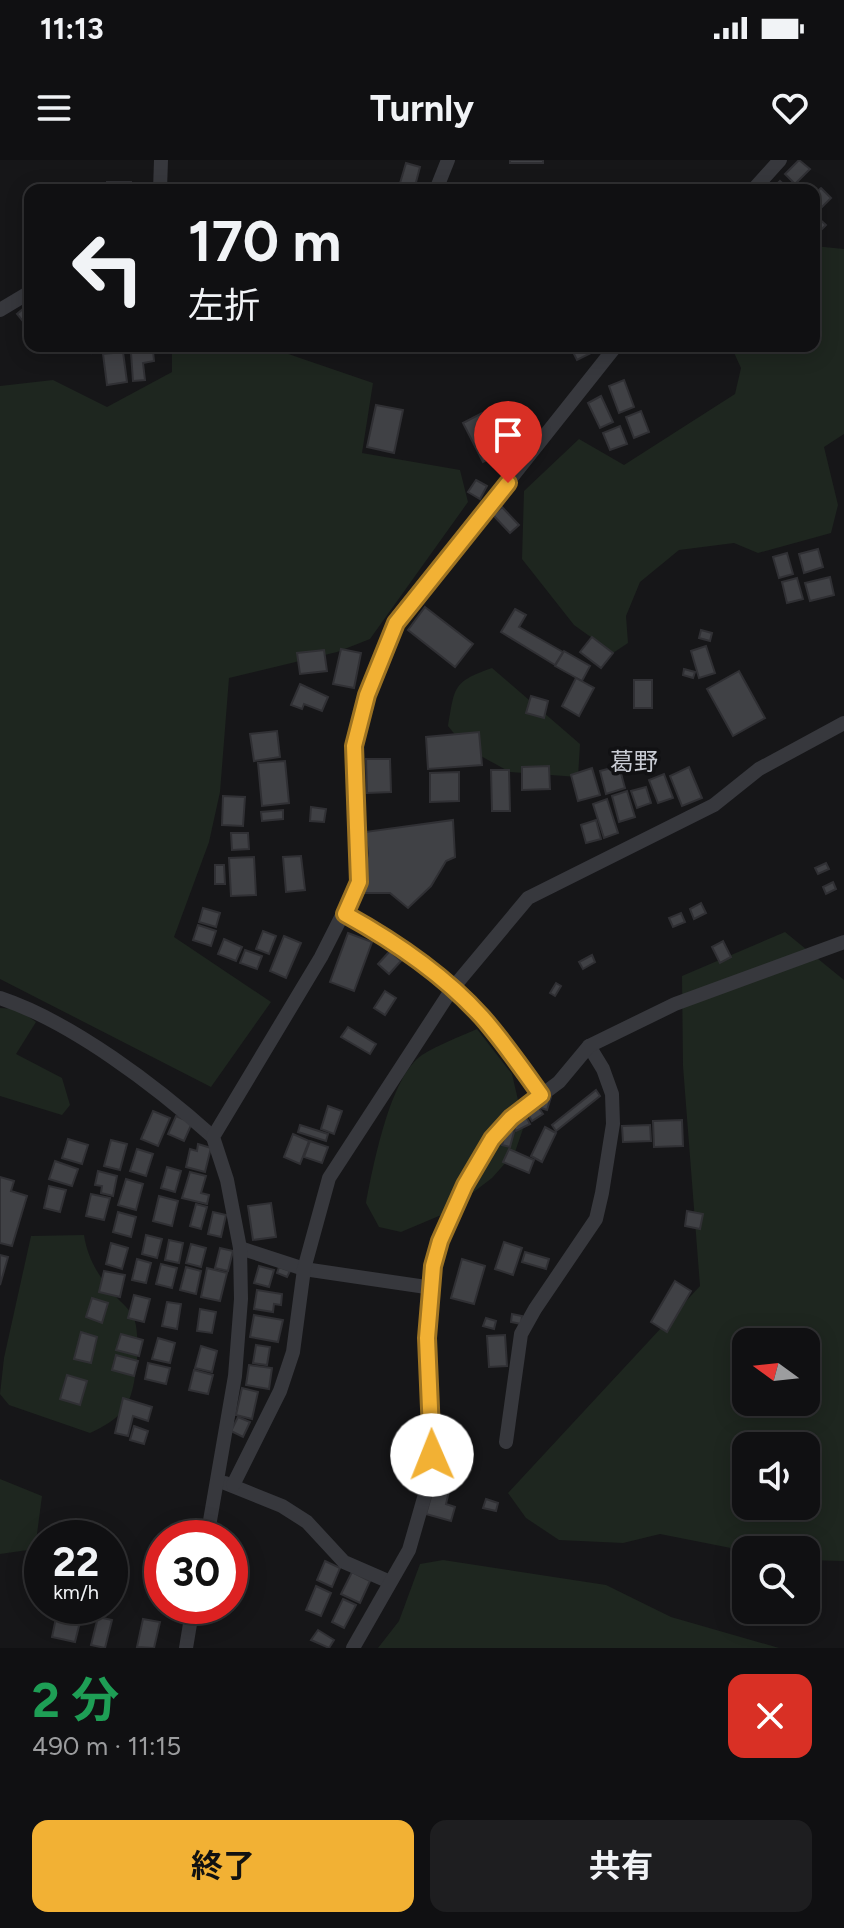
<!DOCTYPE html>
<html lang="ja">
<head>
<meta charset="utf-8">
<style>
	:root { --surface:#101012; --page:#1e1e20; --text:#f1f3f6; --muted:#9c9d9f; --line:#303032; --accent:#f2b134 }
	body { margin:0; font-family:Figtree,"Noto Sans JP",sans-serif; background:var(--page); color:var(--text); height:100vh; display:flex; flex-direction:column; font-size:30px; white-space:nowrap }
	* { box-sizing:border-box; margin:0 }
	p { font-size:26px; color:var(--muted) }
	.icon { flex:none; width:44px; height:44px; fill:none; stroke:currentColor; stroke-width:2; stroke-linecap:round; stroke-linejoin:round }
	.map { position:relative; height:1488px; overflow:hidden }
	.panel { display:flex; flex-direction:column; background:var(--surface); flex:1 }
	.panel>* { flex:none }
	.top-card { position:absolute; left:24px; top:24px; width:796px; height:168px; border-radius:16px; box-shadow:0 4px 20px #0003,0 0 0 2px var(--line); background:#101012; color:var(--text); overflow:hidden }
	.needle { width:52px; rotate:285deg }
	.tools { position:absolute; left:732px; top:1168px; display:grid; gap:16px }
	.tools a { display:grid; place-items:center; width:88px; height:88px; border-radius:16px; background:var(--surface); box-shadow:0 4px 20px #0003,0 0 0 2px var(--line); font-size:40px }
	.speed { position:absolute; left:24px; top:1360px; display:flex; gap:16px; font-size:40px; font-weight:700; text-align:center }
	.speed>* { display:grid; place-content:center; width:104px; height:104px; border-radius:50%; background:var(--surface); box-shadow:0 4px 20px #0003,0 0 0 2px var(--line); line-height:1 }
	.speed small { font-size:20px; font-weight:400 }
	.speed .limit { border:12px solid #d22; background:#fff; color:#111 }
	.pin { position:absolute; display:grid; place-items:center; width:68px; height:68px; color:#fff; margin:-82px -34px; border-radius:50% 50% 50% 0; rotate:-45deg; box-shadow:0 0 8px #0007 }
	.pin .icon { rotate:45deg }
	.me { position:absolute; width:88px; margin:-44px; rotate:359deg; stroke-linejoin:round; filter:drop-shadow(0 0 6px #0008) }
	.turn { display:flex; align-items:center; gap:28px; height:168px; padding:0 32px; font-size:36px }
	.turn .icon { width:104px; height:104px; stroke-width:2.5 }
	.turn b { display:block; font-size:56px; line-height:68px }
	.round { display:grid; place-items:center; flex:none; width:84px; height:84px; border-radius:16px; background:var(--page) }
	.headline { display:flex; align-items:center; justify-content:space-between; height:136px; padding:0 32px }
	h1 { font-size:48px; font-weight:700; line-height:60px; color:#1e9e55 }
	.cta { display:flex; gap:16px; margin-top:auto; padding:16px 32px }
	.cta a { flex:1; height:92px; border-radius:16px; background:var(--accent); color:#111; font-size:32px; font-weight:700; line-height:92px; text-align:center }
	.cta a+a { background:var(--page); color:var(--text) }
	.status { display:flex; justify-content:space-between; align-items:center; height:56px; padding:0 40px; background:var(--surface); direction:ltr }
	.status svg { height:22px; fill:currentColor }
	header { display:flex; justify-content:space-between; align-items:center; height:104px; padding:0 32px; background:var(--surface); font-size:36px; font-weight:700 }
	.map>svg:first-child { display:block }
</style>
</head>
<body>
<div class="status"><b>11:13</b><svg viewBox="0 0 49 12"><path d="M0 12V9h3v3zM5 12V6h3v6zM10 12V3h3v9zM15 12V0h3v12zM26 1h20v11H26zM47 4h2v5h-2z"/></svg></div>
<header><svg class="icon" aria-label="menu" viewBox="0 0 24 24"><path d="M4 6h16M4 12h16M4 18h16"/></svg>Turnly<svg class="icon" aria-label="heart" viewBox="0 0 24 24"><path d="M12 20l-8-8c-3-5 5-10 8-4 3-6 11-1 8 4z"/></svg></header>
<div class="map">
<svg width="844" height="1488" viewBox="0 0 844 1488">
	<rect width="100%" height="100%" fill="#161618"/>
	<g fill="#1e261f" fill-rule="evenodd">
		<polygon points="814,86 844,89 844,274 824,287 838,345 831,373 758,393 734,383 679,390 640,422 626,456 628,483 613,493 574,465 522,399 524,331 579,279 624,305 735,234 741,208 731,186 814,186"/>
		<polygon points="172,186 265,186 373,223 362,293 460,310 468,342 370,479 337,492 229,518 220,632 209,682 174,777 271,842 211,927 0,819 0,226 53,220 107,247 172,212"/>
		<path d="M492,508L580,584L578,617L510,612L466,588L448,566C455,527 452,522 492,508Z"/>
		<path d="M785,772L844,820V1401L806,1400V1390L746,1391L660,1374L623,1383L559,1380L526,1358L508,1333L700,1126L683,906L682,816ZM746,1182H806V1242H746ZM746,1286H806V1346H746Z"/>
		<polygon points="0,848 18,849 36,862 16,894 62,918 70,945 62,955 0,936"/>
		<path d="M477,869L512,914L524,966L515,992L492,1018L446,1053L401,1072L379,1067L366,1043C373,1007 390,916 422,895C438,885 459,877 477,869Z"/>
		<path d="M84,1075C88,1101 101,1120 118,1139C123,1144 131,1151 134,1158C141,1177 137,1231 125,1248C116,1260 103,1267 90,1273L9,1245L0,1234L4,1198L31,1076Z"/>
		<polygon points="0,1319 42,1336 35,1389 0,1394"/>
		<polygon points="443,1400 606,1425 671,1457 779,1488 378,1488 399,1461 420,1404"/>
	</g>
	<g fill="#404145" stroke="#303034" stroke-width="2">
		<rect x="510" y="0" width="33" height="3"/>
		<polygon points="799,0 810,9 795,24 785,14"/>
		<polygon points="406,3 420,7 414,30 398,30"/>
		<polygon points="780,21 790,30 771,30"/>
		<rect x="107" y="22" width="24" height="8"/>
		<polygon points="821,28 831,38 816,53 814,34"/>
		<polygon points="816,56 826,65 814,77 814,58"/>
		<polygon points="30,143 30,170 17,154"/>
		<polygon points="90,186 109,186 110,189 92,193"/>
		<polygon points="570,186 598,186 599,189 577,200"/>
		<polygon points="153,191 154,201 143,203 145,220 133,221 131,193"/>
		<polygon points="123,192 127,222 107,225 103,194"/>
		<polygon points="624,220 634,247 619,253 609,226"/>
		<polygon points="601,236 613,262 600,268 588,243"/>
		<polygon points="376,245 403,250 394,293 367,287"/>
		<polygon points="641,251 649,272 634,278 626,257"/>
		<polygon points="482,253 502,292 483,302 463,263"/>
		<polygon points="620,266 627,284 610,290 603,273"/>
		<polygon points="476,320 487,326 480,339 468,332"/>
		<polygon points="502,347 519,365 510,373 493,355"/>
		<polygon points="818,389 823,407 804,413 799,394"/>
		<polygon points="787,393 793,414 779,418 773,397"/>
		<polygon points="830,417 834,435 810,441 805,423"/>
		<polygon points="797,418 803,439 787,443 782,422"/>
		<polygon points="425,447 473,484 455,507 408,470"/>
		<polygon points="515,449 526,455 519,467 563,492 555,505 501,472"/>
		<polygon points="701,470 712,473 710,481 699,478"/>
		<polygon points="592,477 613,493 601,508 580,492"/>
		<polygon points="706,486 715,513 699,518 691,491"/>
		<polygon points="341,489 361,493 354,528 333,524"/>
		<polygon points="324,490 327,511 300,514 297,493"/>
		<polygon points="564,491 590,506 582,521 555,506"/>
		<polygon points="684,509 695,512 693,518 683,515"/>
		<polygon points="739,511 765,558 733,576 707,529"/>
		<polygon points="576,518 594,528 579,556 562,546"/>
		<rect x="634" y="520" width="18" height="28"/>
		<polygon points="300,524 328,537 322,551 304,544 302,549 291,545"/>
		<polygon points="531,536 548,541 544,558 526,553"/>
		<polygon points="277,571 280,597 254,601 250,574"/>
		<polygon points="479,572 482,605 428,609 426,577"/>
		<polygon points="366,599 390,599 391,632 367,633"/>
		<polygon points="285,601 289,643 262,646 258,603"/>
		<polygon points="549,606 550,629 522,630 522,607"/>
		<polygon points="619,606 625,628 606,634 600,611"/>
		<polygon points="689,607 702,638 682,646 670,616"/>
		<polygon points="592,608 600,635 578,641 571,615"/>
		<polygon points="491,610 509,610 510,651 492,651"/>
		<polygon points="459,612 459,641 430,642 430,613"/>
		<polygon points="664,614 673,638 658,643 649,620"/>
		<polygon points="646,627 651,643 637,648 631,631"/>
		<polygon points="627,631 635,657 619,662 612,636"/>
		<polygon points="223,636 245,637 243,666 222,665"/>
		<polygon points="607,639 618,673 604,678 593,644"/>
		<polygon points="311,647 326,649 324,662 310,661"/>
		<polygon points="283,650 283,659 262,661 261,652"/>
		<polygon points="453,660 455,697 446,701 431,726 408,748 390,733 361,733 368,693 365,672"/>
		<polygon points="596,660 601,679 586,683 581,665"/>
		<polygon points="231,673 248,673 249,689 232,690"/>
		<polygon points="301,696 305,730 286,732 283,697"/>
		<polygon points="254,697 256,735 231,736 229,698"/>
		<polygon points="826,703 829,709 818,714 815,708"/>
		<polygon points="215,705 224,705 225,724 215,724"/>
		<polygon points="833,722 836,729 826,734 823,727"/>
		<polygon points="701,743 706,753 694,759 690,749"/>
		<polygon points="203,748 220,753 216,767 199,762"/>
		<polygon points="681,753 685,762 673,767 669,758"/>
		<polygon points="198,765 216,771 211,786 193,780"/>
		<polygon points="263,771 276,776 269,794 256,789"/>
		<polygon points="348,773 372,782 354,831 330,822"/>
		<polygon points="284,776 301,783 286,818 270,811"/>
		<polygon points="224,779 242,787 236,801 218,794"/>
		<polygon points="723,781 731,797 720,803 712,787"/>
		<polygon points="245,790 262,796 257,809 240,803"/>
		<polygon points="390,791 401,801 389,814 378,804"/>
		<polygon points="592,795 595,802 583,809 579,802"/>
		<polygon points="556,823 561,826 555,836 550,833"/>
		<polygon points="385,831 396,838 385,855 374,848"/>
		<polygon points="348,867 376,884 370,894 341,877"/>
		<polygon points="596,930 600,936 556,971 552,965"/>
		<polygon points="544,935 551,937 547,950 541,948"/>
		<polygon points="535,942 543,954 532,961 524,948"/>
		<polygon points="328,946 342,951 334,974 321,969"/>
		<polygon points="153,951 170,958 158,986 141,979"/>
		<polygon points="524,953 530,964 516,971 510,960"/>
		<polygon points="176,956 192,963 184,981 168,974"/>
		<polygon points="682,960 683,986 654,987 653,961"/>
		<polygon points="509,962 514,972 510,987 502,985"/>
		<polygon points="300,965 328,974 326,981 298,972"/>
		<polygon points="650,965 651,981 623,982 622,966"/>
		<polygon points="545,967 556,973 542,1002 531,996"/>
		<polygon points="293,974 309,981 300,1004 284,997"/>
		<polygon points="68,979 88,985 82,1004 62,998"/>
		<polygon points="111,980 127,984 120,1010 104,1006"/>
		<polygon points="310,981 328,987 322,1003 304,997"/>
		<polygon points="198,984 211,988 205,1012 186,1007 190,989 197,991"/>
		<polygon points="137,989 153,994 146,1016 130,1011"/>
		<polygon points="509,989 534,1000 529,1013 503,1002"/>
		<polygon points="55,1001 78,1009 72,1026 49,1019"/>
		<polygon points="167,1007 181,1011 175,1032 161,1028"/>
		<polygon points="98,1011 117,1016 113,1036 101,1033 102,1026 95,1025"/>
		<polygon points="190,1012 206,1016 201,1033 209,1035 207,1044 182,1038"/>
		<polygon points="0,1017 14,1021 11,1031 27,1036 12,1086 0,1083"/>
		<polygon points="126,1019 143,1024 136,1050 118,1045"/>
		<polygon points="49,1026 66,1030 60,1052 44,1048"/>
		<polygon points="91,1034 110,1038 104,1060 86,1056"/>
		<polygon points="159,1036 178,1041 172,1066 153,1061"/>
		<polygon points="271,1043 276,1077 253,1080 248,1046"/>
		<polygon points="196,1044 207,1047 201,1069 190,1066"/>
		<polygon points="687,1051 703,1054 700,1069 685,1066"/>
		<polygon points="118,1052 136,1057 131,1077 113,1072"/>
		<polygon points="213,1052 226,1055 221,1077 208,1074"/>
		<polygon points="146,1075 162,1079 157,1098 142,1094"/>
		<polygon points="169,1080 183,1083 179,1103 165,1100"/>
		<polygon points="504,1082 522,1088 513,1115 495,1109"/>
		<polygon points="111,1083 128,1088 122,1109 106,1104"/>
		<polygon points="191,1084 206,1088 201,1107 186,1103"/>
		<polygon points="220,1088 233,1091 228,1111 215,1108"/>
		<polygon points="525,1092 549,1099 546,1109 522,1102"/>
		<polygon points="0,1095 8,1097 0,1125"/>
		<polygon points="137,1099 151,1103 146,1123 132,1120"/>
		<polygon points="462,1099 485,1106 474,1144 451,1138"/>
		<polygon points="161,1104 177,1108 172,1128 156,1124"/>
		<polygon points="259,1106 274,1110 269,1127 254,1123"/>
		<polygon points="186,1107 201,1111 196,1134 180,1130"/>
		<polygon points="279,1107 290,1111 287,1117 277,1113"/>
		<polygon points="207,1108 227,1113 220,1141 201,1137"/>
		<polygon points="104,1111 125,1115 120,1137 99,1132"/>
		<polygon points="675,1121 691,1131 667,1172 651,1162"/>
		<polygon points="257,1130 282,1134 281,1145 274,1144 273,1152 254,1149"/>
		<polygon points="134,1135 150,1139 144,1162 128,1158"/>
		<polygon points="92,1138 108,1143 102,1163 86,1157"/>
		<polygon points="167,1142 181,1144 177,1169 162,1166"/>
		<polygon points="200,1149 216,1152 212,1173 197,1171"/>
		<polygon points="512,1154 522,1156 521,1164 511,1162"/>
		<polygon points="254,1155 283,1160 278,1182 250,1177"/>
		<polygon points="486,1158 496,1161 494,1169 483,1166"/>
		<polygon points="81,1172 97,1177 91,1203 74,1199"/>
		<polygon points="121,1174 143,1180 139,1196 116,1190"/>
		<polygon points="505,1175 507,1206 489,1207 487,1176"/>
		<polygon points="158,1178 175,1183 170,1203 152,1199"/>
		<polygon points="256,1185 270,1187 267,1205 253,1203"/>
		<polygon points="201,1186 217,1191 212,1212 195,1208"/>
		<polygon points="116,1195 138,1201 134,1216 112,1210"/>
		<polygon points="148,1203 170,1208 166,1224 145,1219"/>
		<polygon points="249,1205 272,1208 269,1229 246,1225"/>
		<polygon points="194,1210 213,1215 208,1234 189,1230"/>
		<polygon points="67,1215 87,1221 80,1245 60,1239"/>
		<polygon points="242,1228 258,1232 252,1259 236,1255"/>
		<polygon points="123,1238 152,1247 148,1261 133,1256 128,1276 115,1273"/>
		<polygon points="238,1257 250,1262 243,1277 231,1271"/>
		<polygon points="134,1266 148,1271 144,1284 130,1280"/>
		<polygon points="435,1323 450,1327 446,1344 455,1347 451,1361 426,1354"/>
		<polygon points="486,1339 498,1343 496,1351 483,1348"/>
		<polygon points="325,1401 340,1408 332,1427 317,1420"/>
		<polygon points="352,1412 370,1421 360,1443 341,1434"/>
		<polygon points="316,1426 331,1433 321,1456 306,1450"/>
		<polygon points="343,1439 356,1445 344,1468 332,1462"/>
		<polygon points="84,1452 92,1454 90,1461 82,1459"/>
		<polygon points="57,1453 81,1458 75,1482 52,1477"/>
		<polygon points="98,1457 112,1460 105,1488 91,1485"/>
		<polygon points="143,1459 160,1462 154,1488 137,1487"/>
		<polygon points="318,1470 334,1480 329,1488 311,1480"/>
	</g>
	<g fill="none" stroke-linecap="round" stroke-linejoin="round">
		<g stroke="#37383d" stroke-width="14">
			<polyline points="160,30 161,0"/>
			<polyline points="436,30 448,0"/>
			<polyline points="753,30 780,0"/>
			<polyline points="0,150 30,132"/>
			<path d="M345,754C394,781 444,815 482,857C503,881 522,909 541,935"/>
			<path d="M0,838C72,862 156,926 213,977"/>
			<polyline points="240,1088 304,1109 433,1128"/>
			<polyline points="506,1282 521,1174 535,1149 596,1059 602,1033 613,964 612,934 603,909 589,886"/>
			<polyline points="225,1323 282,1346 307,1362 344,1402 390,1422"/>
			<polyline points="233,1325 280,1231 293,1192 304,1109 329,1018 452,829 528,738 714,645 759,609 844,563"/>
			<polyline points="207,1378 235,1216 241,1139 240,1088 227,1020 213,977 321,797 359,722 354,586 367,535 396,463 616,186"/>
			<polyline points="186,1488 193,1446"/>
			<polyline points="353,1488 409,1390 430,1317 433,1283 427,1178 433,1106 451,1053 492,979 511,958 559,922 589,886 675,844 844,782"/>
		</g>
	</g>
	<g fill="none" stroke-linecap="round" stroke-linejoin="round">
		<g stroke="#9d7322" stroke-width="20">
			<path id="route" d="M432,1295L427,1178L433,1106L440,1081L465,1025L492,979L511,958L541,935C522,908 503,881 482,857C444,815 394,781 345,754L359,722L354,586L367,535L396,463L508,323"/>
		</g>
		<use href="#route" stroke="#f2b134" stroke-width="14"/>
	</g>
	<g text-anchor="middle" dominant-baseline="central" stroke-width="7" stroke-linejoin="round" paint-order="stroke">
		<g font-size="24" fill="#c9ccd4" stroke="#111113">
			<text x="634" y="601">葛野</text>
		</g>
	</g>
</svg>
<div class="tools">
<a><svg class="needle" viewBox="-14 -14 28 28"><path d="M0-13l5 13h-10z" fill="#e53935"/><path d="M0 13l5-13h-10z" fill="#9c9d9f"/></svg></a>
<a><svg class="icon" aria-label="sound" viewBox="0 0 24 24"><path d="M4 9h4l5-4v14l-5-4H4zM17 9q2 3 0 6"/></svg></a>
<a><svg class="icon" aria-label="search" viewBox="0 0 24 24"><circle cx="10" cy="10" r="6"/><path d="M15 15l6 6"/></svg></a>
</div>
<div class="speed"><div>22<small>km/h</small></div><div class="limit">30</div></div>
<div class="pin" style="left:508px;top:323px;background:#d93025"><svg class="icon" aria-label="arrive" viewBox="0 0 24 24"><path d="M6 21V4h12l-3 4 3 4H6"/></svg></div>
<svg class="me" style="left:432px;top:1295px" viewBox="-20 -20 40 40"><circle r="19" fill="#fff"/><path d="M0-13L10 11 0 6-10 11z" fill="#f2b134"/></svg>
<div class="top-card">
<div class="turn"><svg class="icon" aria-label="left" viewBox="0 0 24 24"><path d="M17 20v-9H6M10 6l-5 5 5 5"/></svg><div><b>170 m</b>左折</div></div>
</div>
</div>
<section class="panel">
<div class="headline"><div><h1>2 分</h1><p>490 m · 11:15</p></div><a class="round" style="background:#d93025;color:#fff"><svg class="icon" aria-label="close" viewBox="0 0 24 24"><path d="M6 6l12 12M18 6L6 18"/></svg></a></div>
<div class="cta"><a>終了</a><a>共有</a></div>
</section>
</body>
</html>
